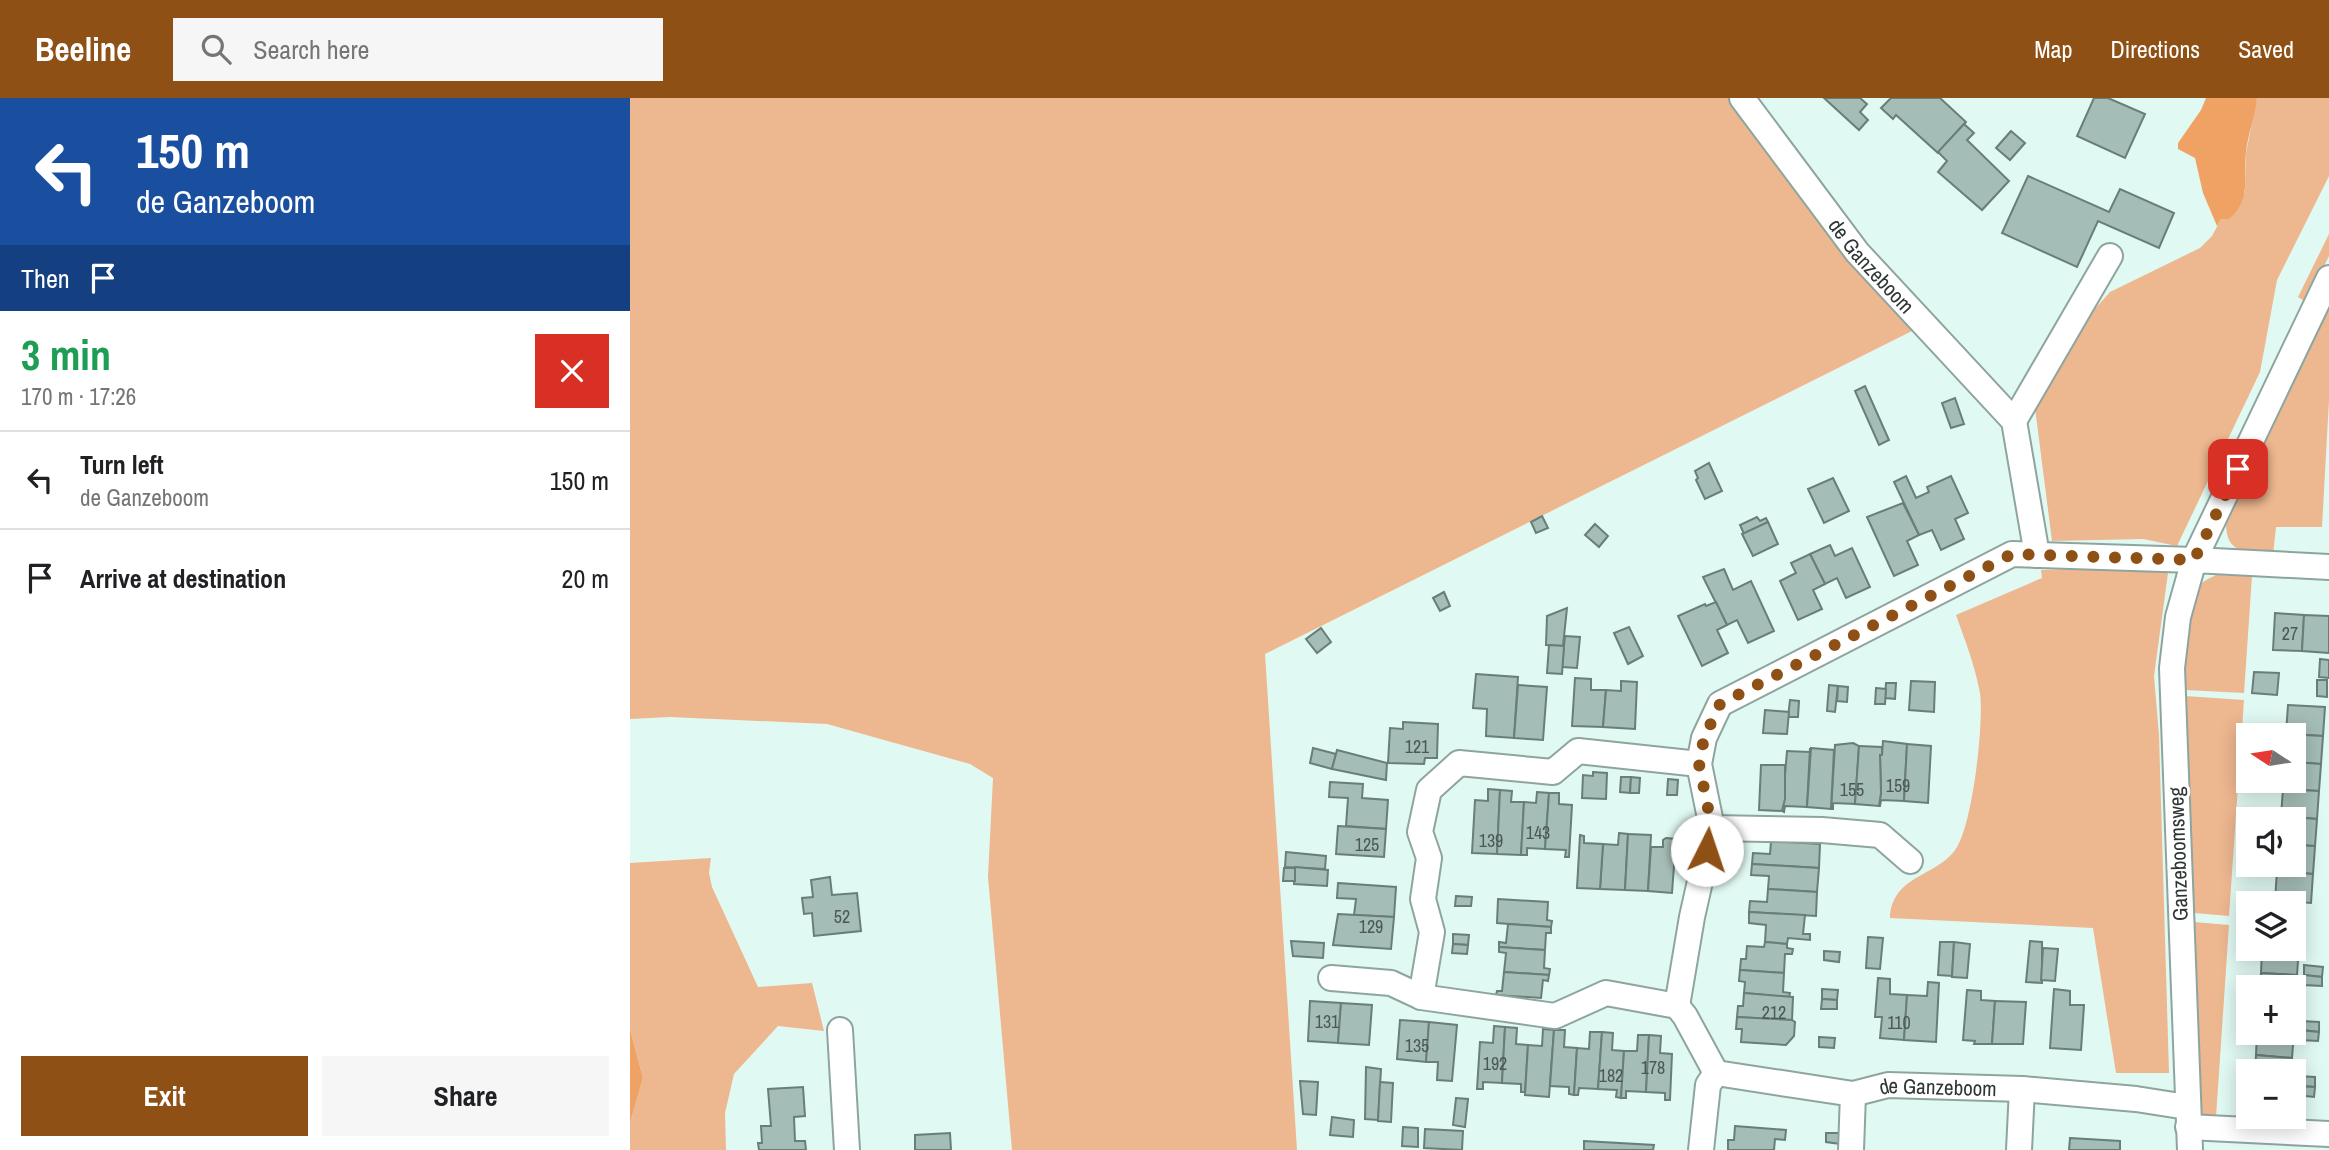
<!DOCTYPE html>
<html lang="en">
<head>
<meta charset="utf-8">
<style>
	:root { --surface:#fff; --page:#f6f6f6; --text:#202124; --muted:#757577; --line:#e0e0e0; --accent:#8e5015 }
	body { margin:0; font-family:"Archivo Narrow",sans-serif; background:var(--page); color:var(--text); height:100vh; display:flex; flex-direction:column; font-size:26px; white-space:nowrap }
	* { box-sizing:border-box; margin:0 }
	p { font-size:23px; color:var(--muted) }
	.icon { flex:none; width:38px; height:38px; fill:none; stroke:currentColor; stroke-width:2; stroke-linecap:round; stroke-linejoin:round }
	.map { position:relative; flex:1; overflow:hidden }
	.sheet { display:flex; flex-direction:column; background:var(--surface); width:630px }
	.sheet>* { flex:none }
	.hud { background:#1a4fa0; color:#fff; overflow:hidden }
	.needle { width:46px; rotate:282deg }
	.tools { position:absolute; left:1606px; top:625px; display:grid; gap:14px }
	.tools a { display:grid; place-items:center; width:70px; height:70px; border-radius:0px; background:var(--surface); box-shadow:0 4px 18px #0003; font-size:35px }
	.pin { position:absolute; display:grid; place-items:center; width:60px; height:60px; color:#fff; margin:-30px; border-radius:14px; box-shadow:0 4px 10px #0006 }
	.me { position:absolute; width:77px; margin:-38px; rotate:4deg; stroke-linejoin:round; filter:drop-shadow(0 0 5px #0008) }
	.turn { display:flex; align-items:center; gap:24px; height:147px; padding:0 21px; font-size:32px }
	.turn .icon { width:91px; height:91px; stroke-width:2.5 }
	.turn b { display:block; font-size:49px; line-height:60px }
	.then { display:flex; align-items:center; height:66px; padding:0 21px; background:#0003; gap:14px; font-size:26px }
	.round { display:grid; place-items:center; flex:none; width:74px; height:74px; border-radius:0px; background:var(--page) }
	.summary { display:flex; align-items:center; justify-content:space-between; height:119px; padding:0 21px }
	h1 { font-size:42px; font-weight:800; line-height:52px; color:#1e9e55 }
	.primary-button { display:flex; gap:14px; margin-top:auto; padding:14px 21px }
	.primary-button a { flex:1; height:80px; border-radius:0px; background:var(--accent); color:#fff; font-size:28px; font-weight:800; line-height:80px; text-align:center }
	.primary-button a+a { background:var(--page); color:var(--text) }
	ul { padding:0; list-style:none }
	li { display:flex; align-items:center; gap:21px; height:98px; padding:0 21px; border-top:2px solid var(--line) }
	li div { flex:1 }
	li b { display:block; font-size:26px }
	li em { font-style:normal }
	header { display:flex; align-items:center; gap:42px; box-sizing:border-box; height:98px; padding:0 35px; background:var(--accent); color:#fff }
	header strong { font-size:33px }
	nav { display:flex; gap:38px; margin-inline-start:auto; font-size:24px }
	.search { width:490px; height:63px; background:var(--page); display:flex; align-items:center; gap:18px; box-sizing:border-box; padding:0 24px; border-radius:0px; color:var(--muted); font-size:26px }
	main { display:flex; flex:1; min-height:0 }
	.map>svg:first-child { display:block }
</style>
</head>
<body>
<header>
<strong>Beeline</strong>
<div class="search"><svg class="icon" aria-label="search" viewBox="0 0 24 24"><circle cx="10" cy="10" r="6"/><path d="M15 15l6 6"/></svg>Search here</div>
<nav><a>Map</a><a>Directions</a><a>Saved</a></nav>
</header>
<main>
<section class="sheet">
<div class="hud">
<div class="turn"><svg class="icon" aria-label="left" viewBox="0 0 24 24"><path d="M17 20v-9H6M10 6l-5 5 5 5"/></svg><div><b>150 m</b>de Ganzeboom</div></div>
<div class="then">Then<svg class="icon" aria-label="arrive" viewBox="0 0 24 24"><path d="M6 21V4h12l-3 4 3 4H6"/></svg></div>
</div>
<div class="summary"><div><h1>3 min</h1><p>170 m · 17:26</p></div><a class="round" style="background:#d93025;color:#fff"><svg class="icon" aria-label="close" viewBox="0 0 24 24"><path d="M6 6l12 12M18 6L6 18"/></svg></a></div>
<ul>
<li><svg class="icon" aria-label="left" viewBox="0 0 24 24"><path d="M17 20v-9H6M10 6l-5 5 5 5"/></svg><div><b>Turn left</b><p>de Ganzeboom</p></div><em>150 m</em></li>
<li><svg class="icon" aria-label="arrive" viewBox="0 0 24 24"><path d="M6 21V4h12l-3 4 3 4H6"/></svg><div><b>Arrive at destination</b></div><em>20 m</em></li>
</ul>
<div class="primary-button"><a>Exit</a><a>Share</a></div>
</section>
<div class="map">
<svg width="1699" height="1052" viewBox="0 0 1699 1052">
	<rect width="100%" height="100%" fill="#e1f9f3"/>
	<g fill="#edb78f">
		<polygon points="0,0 1099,0 1286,231 635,556 667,1052 382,1052 358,779 363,680 340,666 197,626 40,619 0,621"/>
		<polygon points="1627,0 1699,0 1699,78 1647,182 1630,274 1547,448 1513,441 1422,443 1405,310 1455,222 1480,194 1570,150 1582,138 1591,121 1615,94 1616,55"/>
		<polygon points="1699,136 1699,158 1676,204 1668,199"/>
		<path d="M1699,209V302L1692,429H1646L1643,457C1617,454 1595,457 1596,423Z"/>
		<path d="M1482,470L1538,475L1524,578L1529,637L1539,975H1486L1463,830L1260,820C1262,776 1309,779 1327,749C1343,723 1354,624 1350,595C1345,568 1335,542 1326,517L1412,480L1411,472Z"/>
		<path d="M1586,477L1622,478L1614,595L1555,592C1555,567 1556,511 1568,490C1572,483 1578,481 1586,477Z"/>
		<polygon points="1555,598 1614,602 1599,818 1564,815"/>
		<polygon points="81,760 79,775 82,789 128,889 182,885 194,933 148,928 104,976 95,1015 96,1052 0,1052 0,1025 13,980 0,931 0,765"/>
		<polygon points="1564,824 1599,827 1586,1019 1572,1018"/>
	</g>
	<g fill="#f0a265">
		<path d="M1576,0H1627C1625,19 1618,36 1616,54C1613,81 1622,101 1599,121H1591L1587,128L1573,95L1565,60L1548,51V45L1571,12Z"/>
		<polygon points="0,931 13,980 0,1025"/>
	</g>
	<g fill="#a5bdb7" stroke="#687e78" stroke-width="2">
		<polygon points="1194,0 1230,0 1237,6 1230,14 1238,22 1229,32"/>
		<polygon points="1261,0 1310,0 1336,24 1308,55 1266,17 1263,21 1251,10"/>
		<polygon points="1464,0 1478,0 1515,16 1495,60 1447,38"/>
		<polygon points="1334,26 1344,35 1337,42 1379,83 1352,112 1308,74 1317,63 1308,54"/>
		<polygon points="1381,33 1395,45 1380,62 1366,50"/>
		<polygon points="1398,78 1479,114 1490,91 1544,115 1529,150 1468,123 1447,169 1372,135"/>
		<polygon points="1235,288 1259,342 1249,347 1225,293"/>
		<polygon points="1325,300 1334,326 1321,330 1312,305"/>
		<polygon points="1079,365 1092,393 1075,401 1066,382 1068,380 1065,373"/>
		<polygon points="1276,378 1286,400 1299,394 1297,389 1321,378 1338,415 1325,421 1334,441 1311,452 1302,432 1289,437 1264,384"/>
		<polygon points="1203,380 1219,413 1194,425 1178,391"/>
		<polygon points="1273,405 1289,437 1277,443 1288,467 1264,478 1237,419"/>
		<polygon points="912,418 918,430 906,435 901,424"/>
		<polygon points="1127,419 1130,423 1136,420 1138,424 1114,436 1110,427"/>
		<polygon points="1138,424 1148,446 1123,458 1112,436"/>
		<polygon points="965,426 978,438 969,449 955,437"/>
		<polygon points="1200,447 1205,458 1222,450 1240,489 1216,500 1207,480 1195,486 1180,456"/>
		<polygon points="1180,456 1195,486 1183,492 1192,511 1168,522 1150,483 1166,475 1161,465"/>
		<polygon points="1094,471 1103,492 1121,483 1144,533 1118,545 1107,522 1097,527 1073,479"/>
		<polygon points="814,494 820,508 810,513 803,500"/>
		<polygon points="1086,504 1097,527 1087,532 1098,555 1072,568 1048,518 1075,506 1076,508"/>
		<polygon points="937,510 933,548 916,547 917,518"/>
		<polygon points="1645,515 1674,517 1672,553 1643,552"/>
		<polygon points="1674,517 1699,518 1699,555 1672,553"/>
		<polygon points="999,529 1013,558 998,566 984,535"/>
		<polygon points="691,530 701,544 687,555 676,541"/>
		<polygon points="935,538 950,539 947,570 932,569"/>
		<polygon points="919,547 934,548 932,576 917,575"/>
		<polygon points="1690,561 1699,562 1699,580 1689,579"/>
		<polygon points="1624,574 1649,575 1647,597 1622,595"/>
		<polygon points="846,576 888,579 884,640 856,638 857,611 843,610"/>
		<polygon points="945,580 961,581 961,592 976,592 973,629 942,628"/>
		<polygon points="1687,582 1697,582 1697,599 1687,598"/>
		<polygon points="991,583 1007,584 1005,631 973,629 976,592 991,593"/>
		<polygon points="1281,583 1305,584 1304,614 1279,612"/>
		<polygon points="1256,585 1266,585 1265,601 1255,600"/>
		<polygon points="888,587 917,589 913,642 884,640"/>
		<polygon points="1199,587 1208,588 1205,614 1197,613"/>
		<polygon points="1208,588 1218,589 1217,604 1207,603"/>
		<polygon points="1246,590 1256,591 1255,606 1245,606"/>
		<polygon points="1160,602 1169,603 1168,619 1158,619"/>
		<polygon points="1658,607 1695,609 1693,638 1656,636"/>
		<polygon points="1135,612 1159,614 1157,636 1133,635"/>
		<polygon points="773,624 808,626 807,660 795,660 794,666 758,665 760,630 773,631"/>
		<polygon points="1656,636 1693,638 1691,666 1664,664 1664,637"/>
		<polygon points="1253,643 1277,646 1274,703 1251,702 1250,708 1249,708 1251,695 1250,657 1252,657"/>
		<polygon points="1223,645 1229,648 1225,706 1203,705 1203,711 1201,711 1205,647"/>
		<polygon points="1277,646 1301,648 1298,705 1274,703"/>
		<polygon points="1229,648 1252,649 1252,657 1250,657 1251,695 1249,708 1225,706"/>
		<polygon points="683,650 706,656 702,671 680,665"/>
		<polygon points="1180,650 1177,709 1155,708 1154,714 1152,713 1157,653 1180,654"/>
		<polygon points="1181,650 1204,652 1201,711 1177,709"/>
		<polygon points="707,652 757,665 756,682 702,671"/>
		<polygon points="1664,664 1691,666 1689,693 1653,691 1653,682 1664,682"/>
		<polygon points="1131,667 1155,667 1155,701 1152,713 1129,712"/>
		<polygon points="963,674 977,675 976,701 952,700 953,677 963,678"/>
		<polygon points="991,679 1001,679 1000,695 990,694"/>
		<polygon points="1001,679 1010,680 1009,695 1000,695"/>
		<polygon points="1038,681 1048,682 1047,697 1037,697"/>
		<polygon points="700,684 733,686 732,700 758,702 756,731 716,728 718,700 699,699"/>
		<polygon points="858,691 870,692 867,756 842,755 845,702 858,703"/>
		<polygon points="1653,691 1689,693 1687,721 1651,718"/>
		<polygon points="870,692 882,693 881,704 894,704 891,757 867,756"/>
		<polygon points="907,694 919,695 915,751 897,750 897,757 891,757 894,704 906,705"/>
		<polygon points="919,695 929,695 929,706 942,707 939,759 935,759 936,752 915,751"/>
		<polygon points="1651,718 1687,721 1685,748 1664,747 1664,721 1651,721"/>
		<polygon points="708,728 756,731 754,759 706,756"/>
		<polygon points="989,735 998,736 995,792 970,791 973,746 988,747"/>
		<polygon points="998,736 1021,737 1018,793 995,792"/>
		<polygon points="950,737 954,738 954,745 973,746 970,791 947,790"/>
		<polygon points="1036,740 1046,741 1042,795 1018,793 1021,749 1033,749 1033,742"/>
		<polygon points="1141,743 1190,746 1189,770 1122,766 1123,755 1140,756"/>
		<polygon points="1664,747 1685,748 1683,776 1647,773 1647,766 1664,766"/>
		<polygon points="656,754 696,758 695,771 655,769"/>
		<polygon points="1122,766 1189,770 1187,794 1138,791 1139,778 1121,777"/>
		<polygon points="665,769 698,772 697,788 664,786"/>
		<polygon points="654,770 665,770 665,783 653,783"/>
		<polygon points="1647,773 1683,776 1681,805 1645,802"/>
		<polygon points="200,779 202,797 227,795 231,833 184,838 182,815 174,816 172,800 183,799 181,782"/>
		<polygon points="708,785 766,789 764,819 724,817 726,801 707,800"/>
		<polygon points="1138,791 1187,794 1186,818 1119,814 1120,803 1137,804"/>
		<polygon points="826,798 842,799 841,808 825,808"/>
		<polygon points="868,801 918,804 917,822 922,823 921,829 867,825"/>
		<polygon points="1119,814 1175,817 1173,836 1180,836 1180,842 1158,840 1157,846 1135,844 1136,827 1119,825"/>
		<polygon points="708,816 764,819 761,851 703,847"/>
		<polygon points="878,826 921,829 921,835 916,835 915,852 869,849 869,844 876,845"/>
		<polygon points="823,836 839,837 838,847 823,846"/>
		<polygon points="1238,839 1253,840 1250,871 1236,870"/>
		<polygon points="661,843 694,845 693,860 663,858"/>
		<polygon points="1400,843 1412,844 1412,885 1396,884"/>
		<polygon points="1135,844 1157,846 1157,850 1163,851 1162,856 1155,856 1154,875 1110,872 1111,861 1116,861 1117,848 1134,849"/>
		<polygon points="1310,844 1324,844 1322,878 1308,877"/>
		<polygon points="1324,844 1340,846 1337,880 1322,879"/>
		<polygon points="823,846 838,847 837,856 822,855"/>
		<polygon points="1664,848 1669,848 1667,877 1631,875 1632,850 1664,850"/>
		<polygon points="869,849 915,852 914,870 920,871 919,877 874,874 876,855 869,854"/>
		<polygon points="1413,850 1428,851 1425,883 1411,882"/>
		<polygon points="1194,853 1210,854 1209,864 1194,862"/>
		<polygon points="1674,867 1693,869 1692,879 1674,877"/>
		<polygon points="1110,872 1154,875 1153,894 1160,895 1159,899 1114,895 1115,884 1109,883"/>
		<polygon points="874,874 919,877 918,883 913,882 911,900 866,897 867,893 872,893"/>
		<polygon points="1631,875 1667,877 1665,904 1664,889 1630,889"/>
		<polygon points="1674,877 1692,879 1692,888 1673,887"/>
		<polygon points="1248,880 1260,881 1260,896 1277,897 1274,942 1250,940 1252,919 1245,919"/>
		<polygon points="1298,884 1309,885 1306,944 1274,942 1277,897 1297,898"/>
		<polygon points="1192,891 1208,892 1207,902 1192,901"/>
		<polygon points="1424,891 1440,893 1440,907 1454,907 1451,952 1420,950"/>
		<polygon points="1337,892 1351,893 1351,902 1365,903 1362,946 1344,946 1345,943 1333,942"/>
		<polygon points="1114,895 1163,899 1162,922 1107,919 1108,908 1113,908"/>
		<polygon points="1192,901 1207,902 1207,911 1191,911"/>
		<polygon points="680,903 711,905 708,945 678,943"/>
		<polygon points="1365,903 1396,904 1393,946 1362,946"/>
		<polygon points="711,905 742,907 739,947 708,945"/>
		<polygon points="1107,919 1162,922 1165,924 1164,938 1156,947 1111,944 1112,931 1106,931"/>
		<polygon points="770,922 799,924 796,964 767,961"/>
		<polygon points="1671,923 1689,924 1689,934 1670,932"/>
		<polygon points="799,924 827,927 822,983 807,982 808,964 796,964"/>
		<polygon points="864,928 875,929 872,985 853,984 853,991 847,991 850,944 863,945"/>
		<polygon points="875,929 887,930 886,946 898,947 895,994 891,994 891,986 872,985"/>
		<polygon points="913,931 924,932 919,999 895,997 898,947 912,948"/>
		<polygon points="924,932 935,932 934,949 947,950 944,997 939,996 939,989 920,988"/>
		<polygon points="1670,932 1689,934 1688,943 1670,942"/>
		<polygon points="960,934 972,934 968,991 949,990 948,997 944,997 947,950 959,951"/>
		<polygon points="972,934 983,935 982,952 994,953 991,1000 986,999 987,992 968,991"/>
		<polygon points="1627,934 1664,934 1662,960 1626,957"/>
		<polygon points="1008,937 1019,937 1016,994 996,993 996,1000 991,1000 994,953 1007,953"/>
		<polygon points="1019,937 1031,938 1030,955 1042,956 1040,1002 1035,1002 1035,995 1016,994"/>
		<polygon points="1189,939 1205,940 1204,950 1189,949"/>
		<polygon points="1626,957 1662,960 1661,973 1625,973"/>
		<polygon points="736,969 751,971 748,1022 735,1021"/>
		<polygon points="1667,978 1685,979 1685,989 1667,988"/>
		<polygon points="670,983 688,984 686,1017 673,1016"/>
		<polygon points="750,984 763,985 761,1024 748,1023"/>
		<polygon points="1667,988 1685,989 1684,999 1666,997"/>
		<polygon points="173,989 175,1018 164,1019 165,1043 175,1043 176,1052 129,1052 128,1045 132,1045 131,1028 141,1028 138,991"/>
		<polygon points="826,1000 838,1001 835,1029 823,1027"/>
		<polygon points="702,1019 724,1022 723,1039 700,1037"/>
		<polygon points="1105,1028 1156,1032 1155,1042 1145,1041 1144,1052 1098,1052 1098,1042 1104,1042"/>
		<polygon points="773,1029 788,1030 788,1049 772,1048"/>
		<polygon points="795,1031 833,1033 832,1052 794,1050"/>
		<polygon points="320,1035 321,1052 285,1052 285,1037"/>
		<polygon points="1196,1035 1211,1035 1211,1046 1196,1044"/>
		<polygon points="1440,1040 1490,1043 1490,1052 1439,1052"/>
		<polygon points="954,1043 1024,1047 1023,1052 954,1052"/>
	</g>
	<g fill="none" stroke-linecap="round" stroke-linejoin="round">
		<g stroke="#8ea59f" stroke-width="28">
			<g id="street">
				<path id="s1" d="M1112,0L1227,154L1384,323L1407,457"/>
				<polyline points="1384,323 1480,158"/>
				<polyline points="1082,730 1192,732 1250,737 1280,763"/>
				<polyline points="701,880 761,885 791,899 925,918 976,895 1047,908 1055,918 1086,975"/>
				<polyline points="791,899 802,834 793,801 799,760 790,734 799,692 829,665 923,674 948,653 1069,666"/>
				<polyline points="1047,908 1062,819 1082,730 1069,666 1074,640 1090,606 1382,456 1564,462 1699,180"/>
				<polyline points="210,932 217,1052"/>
				<polyline points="1086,975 1223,996 1221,1052"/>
				<path id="s2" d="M1223,996L1258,987L1392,991L1506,1001L1557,1009"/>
				<polyline points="1558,1029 1699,1036"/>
				<polyline points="1071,1052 1078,987 1086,975"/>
				<polyline points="1389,1052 1392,991"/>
				<polyline points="1560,1052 1542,570 1548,519 1564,462 1699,469"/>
			</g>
		</g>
		<use href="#street" stroke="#fff" stroke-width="24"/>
	</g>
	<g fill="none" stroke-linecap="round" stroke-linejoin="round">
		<polyline stroke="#8e5015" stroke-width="12" stroke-dasharray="0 21.6" points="1077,752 1082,730 1069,666 1074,640 1090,606 1382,456 1564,462 1608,371"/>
	</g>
	<g text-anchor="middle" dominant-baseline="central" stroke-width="6" stroke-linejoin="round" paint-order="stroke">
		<g font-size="18" fill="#4c5856">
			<text x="1660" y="535">27</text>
			<text x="787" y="648">121</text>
			<text x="1268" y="687">159</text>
			<text x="1222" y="691">155</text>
			<text x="908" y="734">143</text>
			<text x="861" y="742">139</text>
			<text x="737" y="746">125</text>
			<text x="212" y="818">52</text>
			<text x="741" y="828">129</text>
			<text x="1144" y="914">212</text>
			<text x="697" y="923">131</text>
			<text x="1269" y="924">110</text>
			<text x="787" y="947">135</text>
			<text x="865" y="965">192</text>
			<text x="1023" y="969">178</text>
			<text x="981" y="977">182</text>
		</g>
		<g font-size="21" fill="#2e3735" stroke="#fff">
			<text stroke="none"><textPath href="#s1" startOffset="212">de Ganzeboom</textPath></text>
			<text transform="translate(1548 756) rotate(-92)">Ganzeboomsweg</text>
			<text stroke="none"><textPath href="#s2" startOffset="86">de Ganzeboom</textPath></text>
		</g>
	</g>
</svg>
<div class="tools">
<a><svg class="needle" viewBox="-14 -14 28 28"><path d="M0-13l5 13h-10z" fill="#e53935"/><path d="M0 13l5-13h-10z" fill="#757577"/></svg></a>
<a><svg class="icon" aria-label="sound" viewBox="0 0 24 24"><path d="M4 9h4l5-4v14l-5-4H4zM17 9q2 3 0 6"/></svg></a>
<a><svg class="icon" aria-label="layers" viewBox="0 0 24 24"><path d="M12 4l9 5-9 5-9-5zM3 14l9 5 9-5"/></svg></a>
<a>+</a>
<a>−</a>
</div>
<div class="pin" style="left:1608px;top:371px;background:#d93025"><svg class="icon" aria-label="arrive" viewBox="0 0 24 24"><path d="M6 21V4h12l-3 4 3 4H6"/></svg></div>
<svg class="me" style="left:1077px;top:752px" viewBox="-20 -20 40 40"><circle r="19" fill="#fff"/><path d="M0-13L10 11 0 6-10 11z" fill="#8e5015"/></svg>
</div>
</main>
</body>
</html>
